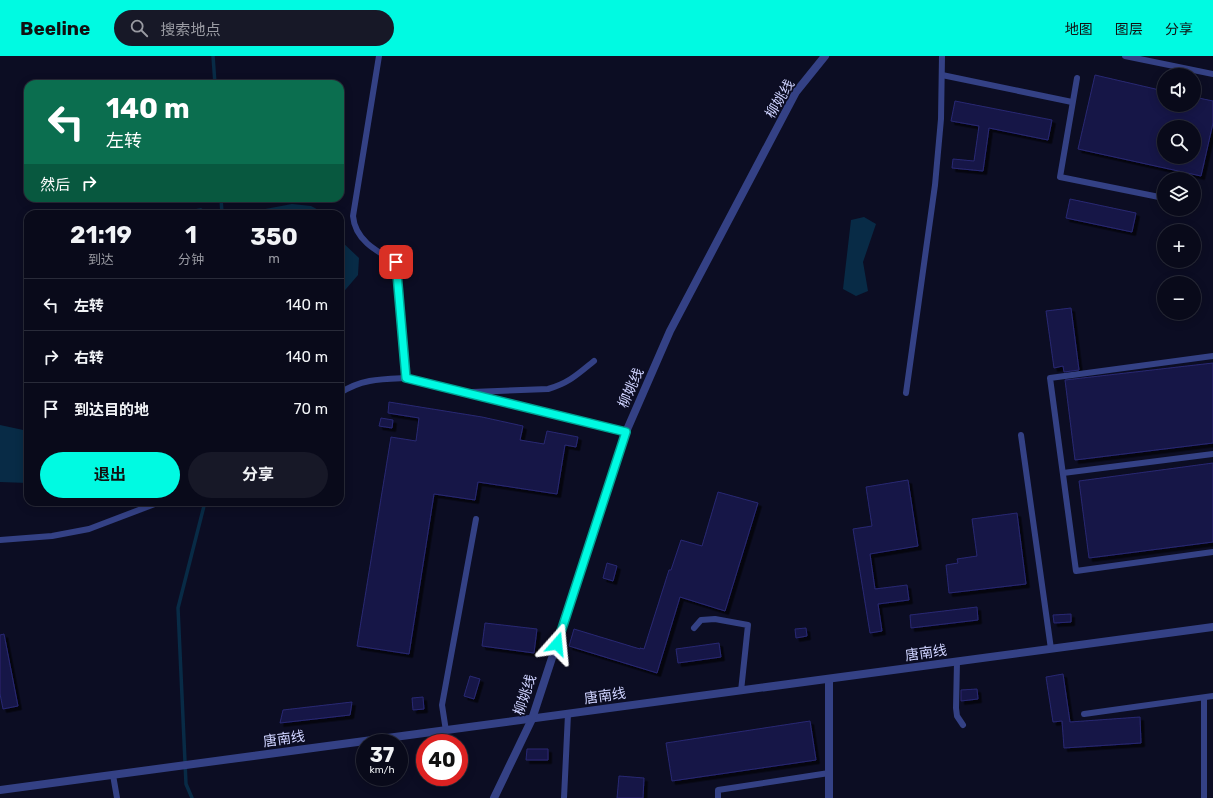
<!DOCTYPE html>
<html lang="zh">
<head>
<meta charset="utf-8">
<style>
	:root { --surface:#090a1a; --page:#171827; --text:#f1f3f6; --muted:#999aa2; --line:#292b39; --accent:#00fae2 }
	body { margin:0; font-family:Rubik,"Noto Sans SC",sans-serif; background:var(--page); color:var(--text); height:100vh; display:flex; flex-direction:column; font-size:15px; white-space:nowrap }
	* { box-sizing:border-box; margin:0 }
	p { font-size:13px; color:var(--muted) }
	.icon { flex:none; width:22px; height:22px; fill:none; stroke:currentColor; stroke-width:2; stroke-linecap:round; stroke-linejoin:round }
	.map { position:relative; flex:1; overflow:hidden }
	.drawer { position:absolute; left:24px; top:154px; width:320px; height:296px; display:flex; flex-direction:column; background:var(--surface); border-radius:12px; box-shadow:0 2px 10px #0003,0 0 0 1px var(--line) }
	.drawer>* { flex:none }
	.hud { position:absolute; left:24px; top:24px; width:320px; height:122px; border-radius:12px; box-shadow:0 2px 10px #0003,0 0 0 1px var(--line); background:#0b6e4f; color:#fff; overflow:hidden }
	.tools { position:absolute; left:1157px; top:12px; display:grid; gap:8px }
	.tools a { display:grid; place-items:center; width:44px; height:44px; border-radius:50%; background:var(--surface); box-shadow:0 2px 10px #0003,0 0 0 1px var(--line); font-size:20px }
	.speed { position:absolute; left:356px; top:678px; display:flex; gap:8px; font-size:20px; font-weight:700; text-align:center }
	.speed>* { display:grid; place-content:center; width:52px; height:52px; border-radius:50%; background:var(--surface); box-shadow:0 2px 10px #0003,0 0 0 1px var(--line); line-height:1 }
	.speed small { font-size:10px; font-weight:400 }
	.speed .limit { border:6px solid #d22; background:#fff; color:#111 }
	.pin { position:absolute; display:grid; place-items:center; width:34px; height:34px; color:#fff; margin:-17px; border-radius:8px; box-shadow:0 2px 6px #0006 }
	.me { position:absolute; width:44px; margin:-22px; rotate:18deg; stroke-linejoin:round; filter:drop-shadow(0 0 3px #0008) }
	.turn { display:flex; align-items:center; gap:14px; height:84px; padding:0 16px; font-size:18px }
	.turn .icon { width:52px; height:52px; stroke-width:2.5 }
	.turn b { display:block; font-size:28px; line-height:34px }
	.then { display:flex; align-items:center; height:38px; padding:0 16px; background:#0003; gap:8px; font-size:15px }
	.eta { display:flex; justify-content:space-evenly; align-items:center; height:68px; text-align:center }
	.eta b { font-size:24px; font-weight:700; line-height:28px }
	.primary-button { display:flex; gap:8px; margin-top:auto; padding:8px 16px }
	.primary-button a { flex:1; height:46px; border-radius:24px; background:var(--accent); color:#111; font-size:16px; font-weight:700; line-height:46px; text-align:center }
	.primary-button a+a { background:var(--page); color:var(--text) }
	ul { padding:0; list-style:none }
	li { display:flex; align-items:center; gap:12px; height:52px; padding:0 16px; border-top:1px solid var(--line) }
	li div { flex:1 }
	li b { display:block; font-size:15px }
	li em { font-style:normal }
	header { display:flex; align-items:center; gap:24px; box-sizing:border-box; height:56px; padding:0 20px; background:var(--accent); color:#111 }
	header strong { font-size:19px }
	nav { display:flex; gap:22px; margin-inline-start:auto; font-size:14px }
	.search { width:280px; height:36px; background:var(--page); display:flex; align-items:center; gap:10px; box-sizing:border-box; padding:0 14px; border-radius:22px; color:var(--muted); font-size:15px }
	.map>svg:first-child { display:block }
</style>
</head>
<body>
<header>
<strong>Beeline</strong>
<div class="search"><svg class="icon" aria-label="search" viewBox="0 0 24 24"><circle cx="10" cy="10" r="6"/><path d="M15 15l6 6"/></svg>搜索地点</div>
<nav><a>地图</a><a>图层</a><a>分享</a></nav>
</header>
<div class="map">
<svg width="1213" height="742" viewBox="0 0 1213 742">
	<defs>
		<filter id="shadow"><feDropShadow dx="3.5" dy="3.5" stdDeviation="0" flood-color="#0009"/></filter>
	</defs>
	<rect width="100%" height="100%" fill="#0c0d23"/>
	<g fill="#082b46">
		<polygon points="292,148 311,150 326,158 259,158 260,154"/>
		<polygon points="201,152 210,158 171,158"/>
		<polygon points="864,161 876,168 863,206 868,235 856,240 843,233 851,164"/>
		<polygon points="340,182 341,185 359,202 358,219 340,240"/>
		<polygon points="0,369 28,375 28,427 0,426"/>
	</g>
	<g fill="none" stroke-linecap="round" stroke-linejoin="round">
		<g stroke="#082b46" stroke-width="3.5">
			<polyline points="213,0 215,28"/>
			<polyline points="221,142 222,158"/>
			<polyline points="192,742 186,728 178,552 205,446"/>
		</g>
	</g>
	<g fill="#181746" stroke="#282873" fill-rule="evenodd" filter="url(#shadow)">
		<path d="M1095,19L1164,35V49H1194V41L1213,45V67L1201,120L1078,93ZM1164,71H1194V101H1164Z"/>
		<polygon points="955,45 1052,64 1048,84 989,72 983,115 952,112 953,103 974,105 979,70 951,65"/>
		<polygon points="1070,143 1136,157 1132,176 1066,162"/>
		<polygon points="1071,252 1079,314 1064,316 1063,310 1054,312 1046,255"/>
		<polygon points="1213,307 1213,387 1075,404 1065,324"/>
		<polygon points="389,346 482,361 523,370 520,384 544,388 547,375 578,381 576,391 565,389 557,438 478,426 475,444 434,438 409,598 357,590 391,381 416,385 419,362 388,357"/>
		<polygon points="381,362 393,364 392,372 379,370"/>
		<polygon points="1213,407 1213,486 1089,502 1079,425"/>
		<polygon points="908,424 918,490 870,498 875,533 907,529 909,544 878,548 882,575 870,577 853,473 872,470 866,431"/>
		<polygon points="718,436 758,447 725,555 680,541 657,617 569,590 574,573 640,593 640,592 644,593 669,514 671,514 681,484 702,490"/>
		<polygon points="1017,457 1026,528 949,537 946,509 958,507 957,503 977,500 972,463"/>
		<polygon points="607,507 617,510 613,525 603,522"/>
		<polygon points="977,551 978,564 911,572 910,559"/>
		<polygon points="1071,558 1071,566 1054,567 1053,559"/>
		<polygon points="485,567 537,573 534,597 482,590"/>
		<polygon points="806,572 807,580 796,582 795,573"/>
		<polygon points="4,578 18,650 3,653 0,638 0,579"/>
		<polygon points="719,587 721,601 678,607 676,593"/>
		<polygon points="1063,618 1070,666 1140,661 1141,687 1064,692 1062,665 1053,666 1046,621"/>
		<polygon points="470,620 480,623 474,643 464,640"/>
		<polygon points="977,633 978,643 961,645 961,634"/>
		<polygon points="423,641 424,653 413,654 412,642"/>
		<polygon points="352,646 350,659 280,667 283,654"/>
		<polygon points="810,665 816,704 672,725 666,687"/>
		<polygon points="527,693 548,693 548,704 526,704"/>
		<polygon points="619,720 644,722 643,742 617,742"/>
	</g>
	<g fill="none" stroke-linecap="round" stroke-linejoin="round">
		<g stroke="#344185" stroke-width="6">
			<path d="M379,0L353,160C355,184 376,195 396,206L405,322"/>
			<polyline points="1125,0 1213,18"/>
			<polyline points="942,19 1072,46"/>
			<polyline points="1077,22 1060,121 1164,142"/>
			<polyline points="1213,300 1050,322 1076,515 1213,496"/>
			<path d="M472,336L548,333C569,327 578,318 594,305"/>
			<path d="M340,337C361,323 381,323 405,322L626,376"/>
			<polyline points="906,337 935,129 941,63 942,0"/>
			<polyline points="1021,379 1051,593"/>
			<polyline points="1063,417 1213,398"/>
			<polyline points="0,484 52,480 89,473 160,446"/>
			<polyline points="694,572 701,564 715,563 748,569 741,635"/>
			<polyline points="957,606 956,652 957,660 963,669"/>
			<polyline points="1204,642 1204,742"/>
			<polyline points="1084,658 1213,640"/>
			<polyline points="446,675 442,649 476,463"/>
			<polyline points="113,719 117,742"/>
			<polyline points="564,742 568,658"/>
			<polyline points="718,742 718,734 829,717"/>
		</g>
		<polyline stroke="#344185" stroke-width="8" points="829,742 829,623"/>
		<g stroke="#344185" stroke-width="8">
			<polyline points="0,734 1213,571"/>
			<polyline points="494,742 532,663 626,376 670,275 796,36 825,0"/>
		</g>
	</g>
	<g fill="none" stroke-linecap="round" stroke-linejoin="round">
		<g stroke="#00a293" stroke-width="10">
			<polyline id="route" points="396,206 406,322 626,376 557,588"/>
		</g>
		<use href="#route" stroke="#00fae2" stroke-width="7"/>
	</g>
	<g text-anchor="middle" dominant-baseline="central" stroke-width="3.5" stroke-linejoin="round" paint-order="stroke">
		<g font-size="14" fill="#cfd3ff" stroke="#0c0d23">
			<text transform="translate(780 43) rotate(-59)">柳姚线</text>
			<text transform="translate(631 332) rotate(-66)">柳姚线</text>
			<text transform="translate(926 597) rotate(-8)">唐南线</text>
			<text transform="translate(525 639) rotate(-71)">柳姚线</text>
			<text transform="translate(605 640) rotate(-8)">唐南线</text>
			<text transform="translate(284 683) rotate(-8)">唐南线</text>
		</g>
	</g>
</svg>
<div class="tools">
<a><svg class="icon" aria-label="sound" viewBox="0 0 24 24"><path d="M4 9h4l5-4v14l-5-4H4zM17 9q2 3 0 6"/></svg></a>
<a><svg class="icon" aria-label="search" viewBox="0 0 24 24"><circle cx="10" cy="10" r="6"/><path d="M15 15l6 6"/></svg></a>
<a><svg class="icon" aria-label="layers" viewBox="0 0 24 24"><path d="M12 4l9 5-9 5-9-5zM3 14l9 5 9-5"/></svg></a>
<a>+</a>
<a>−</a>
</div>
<div class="speed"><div>37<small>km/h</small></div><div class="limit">40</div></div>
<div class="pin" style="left:396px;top:206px;background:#d93025"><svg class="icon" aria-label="arrive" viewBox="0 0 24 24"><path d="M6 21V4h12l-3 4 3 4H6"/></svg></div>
<svg class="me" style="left:557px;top:588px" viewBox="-20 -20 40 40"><path d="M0-17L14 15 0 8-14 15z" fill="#00fae2" stroke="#fff" stroke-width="4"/></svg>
<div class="hud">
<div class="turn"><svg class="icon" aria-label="left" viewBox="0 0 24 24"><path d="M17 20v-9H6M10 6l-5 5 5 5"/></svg><div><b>140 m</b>左转</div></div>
<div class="then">然后<svg class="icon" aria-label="right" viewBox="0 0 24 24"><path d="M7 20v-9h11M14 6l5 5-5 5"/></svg></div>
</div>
<section class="drawer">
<div class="eta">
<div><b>21:19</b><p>到达</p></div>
<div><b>1</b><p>分钟</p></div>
<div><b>350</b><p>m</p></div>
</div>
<ul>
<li><svg class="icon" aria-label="left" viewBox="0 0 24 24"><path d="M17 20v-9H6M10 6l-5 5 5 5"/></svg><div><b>左转</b></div><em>140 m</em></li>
<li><svg class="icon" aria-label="right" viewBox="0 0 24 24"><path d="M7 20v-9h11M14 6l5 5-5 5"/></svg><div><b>右转</b></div><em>140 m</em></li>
<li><svg class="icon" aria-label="arrive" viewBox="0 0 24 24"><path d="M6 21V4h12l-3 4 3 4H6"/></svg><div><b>到达目的地</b></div><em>70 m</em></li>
</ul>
<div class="primary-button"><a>退出</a><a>分享</a></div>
</section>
</div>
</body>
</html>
